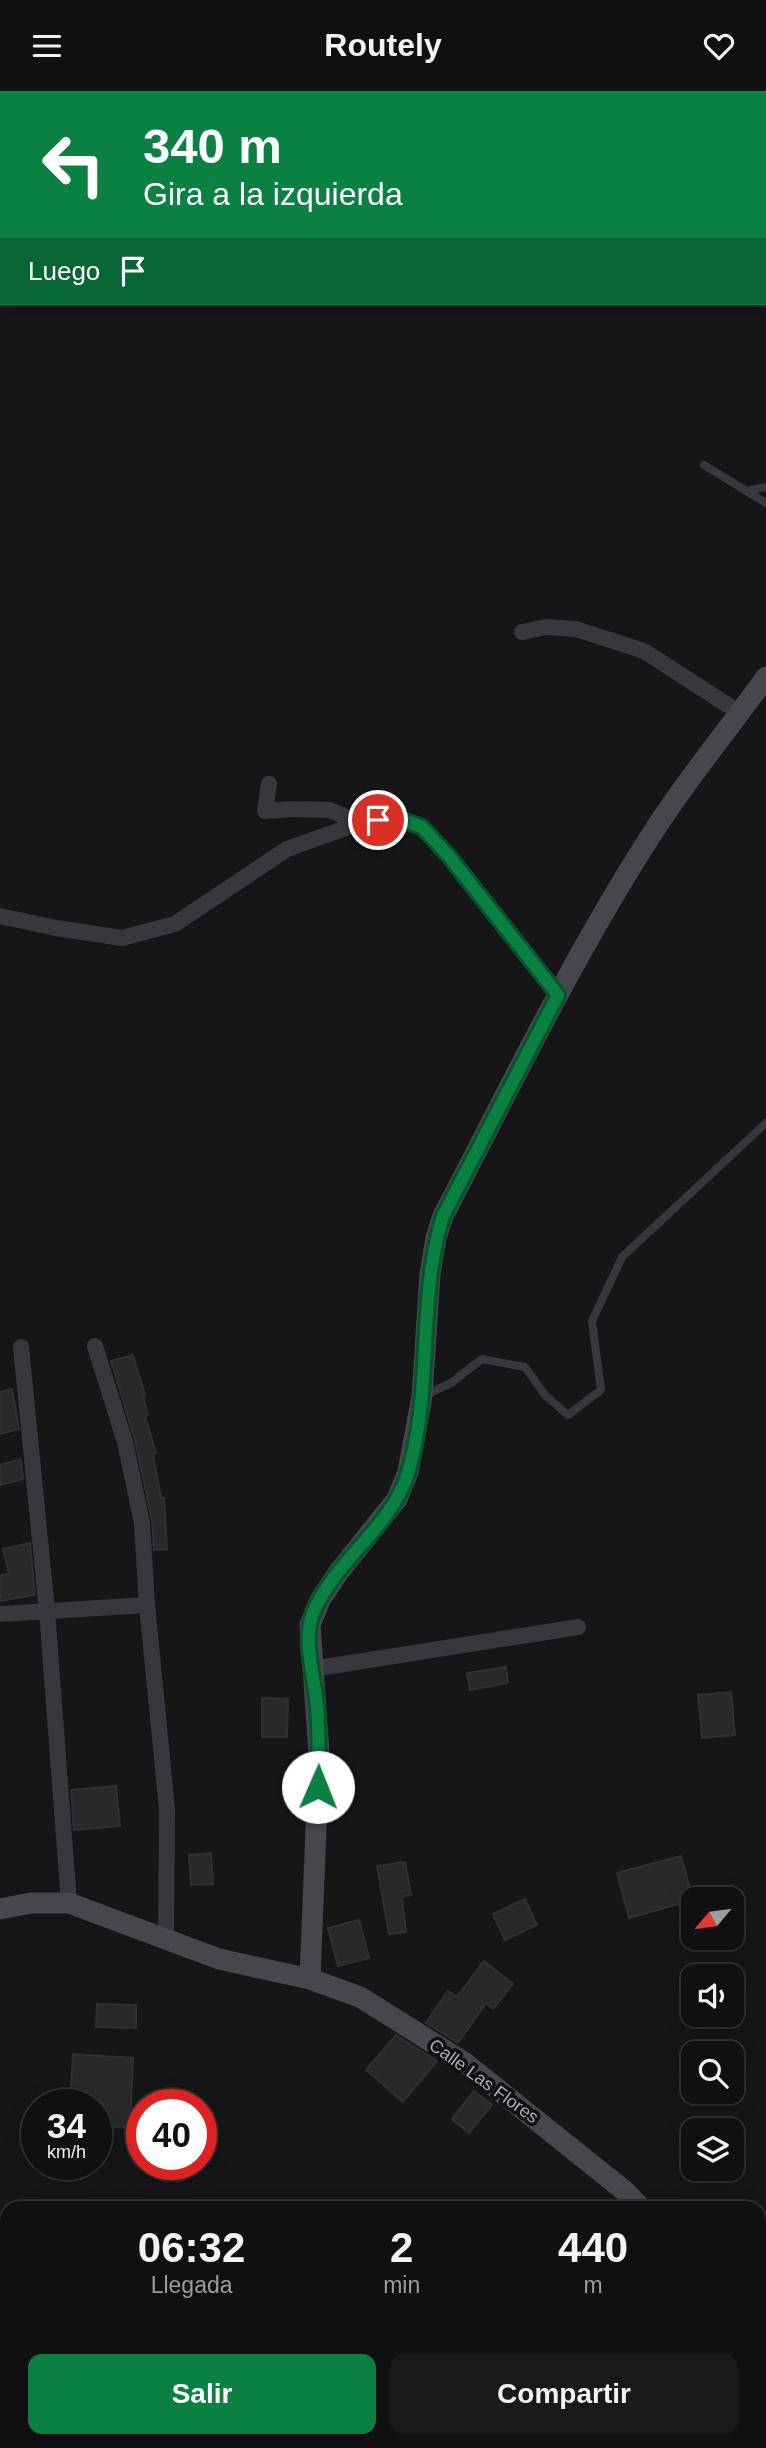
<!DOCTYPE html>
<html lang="es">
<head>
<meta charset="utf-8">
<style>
	:root { --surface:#101012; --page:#19191b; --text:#f1f3f6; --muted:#9c9d9f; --line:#303032; --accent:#0b8043 }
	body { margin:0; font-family:Helvetica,sans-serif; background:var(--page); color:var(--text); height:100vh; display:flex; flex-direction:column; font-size:26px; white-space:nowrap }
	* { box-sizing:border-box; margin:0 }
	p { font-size:23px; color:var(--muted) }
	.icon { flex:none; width:38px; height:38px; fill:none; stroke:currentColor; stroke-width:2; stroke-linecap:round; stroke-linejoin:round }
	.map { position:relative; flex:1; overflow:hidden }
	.side { position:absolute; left:0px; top:2110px; width:766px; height:247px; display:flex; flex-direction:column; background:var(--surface); border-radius:21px 21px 0 0; box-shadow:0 4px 18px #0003,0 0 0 2px var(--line) }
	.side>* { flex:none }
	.hud { position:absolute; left:0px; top:0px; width:766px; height:214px; box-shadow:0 4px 18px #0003,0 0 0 2px var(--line); background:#0b8043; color:#fff; overflow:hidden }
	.needle { width:46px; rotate:241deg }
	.fabs { position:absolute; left:681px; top:1796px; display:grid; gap:14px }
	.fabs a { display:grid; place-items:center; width:63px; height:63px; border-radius:14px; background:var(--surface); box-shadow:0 4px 18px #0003,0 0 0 2px var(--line); font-size:35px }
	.speed { position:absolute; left:21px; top:1998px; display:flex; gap:14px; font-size:35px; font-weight:700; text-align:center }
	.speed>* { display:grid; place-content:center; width:91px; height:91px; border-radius:50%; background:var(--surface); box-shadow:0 4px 18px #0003,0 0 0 2px var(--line); line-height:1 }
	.speed small { font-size:18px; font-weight:400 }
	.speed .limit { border:10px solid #d22; background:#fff; color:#111 }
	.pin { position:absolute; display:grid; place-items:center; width:60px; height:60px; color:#fff; margin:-30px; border:4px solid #fff; border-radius:50%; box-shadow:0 2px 7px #0007 }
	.me { position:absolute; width:77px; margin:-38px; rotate:1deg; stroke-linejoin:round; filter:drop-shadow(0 0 5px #0008) }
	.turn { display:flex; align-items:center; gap:24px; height:147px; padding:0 28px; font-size:32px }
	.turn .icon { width:91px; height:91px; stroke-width:2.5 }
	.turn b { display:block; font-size:49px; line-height:60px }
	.then { display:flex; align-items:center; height:66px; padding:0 28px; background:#0003; gap:14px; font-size:26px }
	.eta { display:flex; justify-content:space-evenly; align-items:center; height:119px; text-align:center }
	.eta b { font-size:42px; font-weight:700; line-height:49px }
	.primary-button { display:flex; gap:14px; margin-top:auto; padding:14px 28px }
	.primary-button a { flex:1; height:80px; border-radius:14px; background:var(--accent); color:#fff; font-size:28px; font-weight:700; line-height:80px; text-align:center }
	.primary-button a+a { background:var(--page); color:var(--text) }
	header { display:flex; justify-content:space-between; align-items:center; height:91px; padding:0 28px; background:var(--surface); font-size:32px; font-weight:700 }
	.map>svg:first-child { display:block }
</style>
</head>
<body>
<header><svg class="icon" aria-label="menu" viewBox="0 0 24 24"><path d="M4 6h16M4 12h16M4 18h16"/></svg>Routely<svg class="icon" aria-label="heart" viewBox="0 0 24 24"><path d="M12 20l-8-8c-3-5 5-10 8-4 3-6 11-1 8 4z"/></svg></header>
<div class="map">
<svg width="766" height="2357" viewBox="0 0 766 2357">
	<rect width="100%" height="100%" fill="#161618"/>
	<g fill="#29292c" stroke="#303034" stroke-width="2">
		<polygon points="133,1264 145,1304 143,1304 148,1324 145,1325 156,1362 153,1363 161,1407 164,1407 167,1458 154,1459 152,1430 135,1349 111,1270"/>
		<polygon points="12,1298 19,1338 0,1343 0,1301"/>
		<polygon points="21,1368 23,1388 0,1394 0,1374"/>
		<polygon points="30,1452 35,1504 0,1510 0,1484 9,1483 3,1458"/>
		<polygon points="506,1576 508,1592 470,1599 467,1582"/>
		<polygon points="731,1601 735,1644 702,1647 698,1604"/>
		<polygon points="262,1607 288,1608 287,1646 262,1646"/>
		<polygon points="116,1695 120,1735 74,1739 71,1699"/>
		<polygon points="211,1762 213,1793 191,1794 189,1764"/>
		<polygon points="681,1765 693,1809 629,1827 617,1782"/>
		<polygon points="405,1771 411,1804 402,1806 406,1841 389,1843 377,1775"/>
		<polygon points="525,1808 537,1834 505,1849 493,1823"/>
		<polygon points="359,1829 369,1867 338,1875 328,1837"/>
		<polygon points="484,1870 513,1893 493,1918 486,1912 458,1952 426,1932 448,1900 457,1906"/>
		<polygon points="97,1913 136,1914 136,1937 96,1936"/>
		<polygon points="396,1944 437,1970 403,2011 366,1979"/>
		<polygon points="73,1963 133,1967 130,2037 96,2035 96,2014 70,2014"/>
		<polygon points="474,2000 492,2014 469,2042 452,2028"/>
	</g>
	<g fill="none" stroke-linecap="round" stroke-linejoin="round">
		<g stroke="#37383d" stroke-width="8">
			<polyline points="704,374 766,412"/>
			<polyline points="747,400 766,396"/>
			<polyline points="425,1304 451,1292 482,1268 525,1276 545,1304 568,1324 601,1299 592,1230 622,1166 766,1032"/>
		</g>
		<g stroke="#37383d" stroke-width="16">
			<polyline points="522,541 546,536 576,538 644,560 740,622"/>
			<polyline points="269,693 265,720 293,718 330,719 360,732"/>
			<polyline points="0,825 56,837 122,847 175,833 287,758 360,732 397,727 422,736 448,764 558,903"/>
			<polyline points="95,1255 125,1351 142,1432 147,1514 167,1718 166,1849"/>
			<polyline points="21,1256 47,1520 69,1812"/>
			<polyline points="0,1523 147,1514"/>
			<polyline points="312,1578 578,1536"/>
			<polyline points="657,2357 665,2350"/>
		</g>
		<g stroke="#45474d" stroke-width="21">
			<polyline points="749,2 750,0"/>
			<polyline points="765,145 766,149"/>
			<polyline points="0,1818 31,1812 69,1812 219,1868 310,1888 360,1906 465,1972 626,2101 642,2118"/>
			<path d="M310,1888L319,1662L310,1534L320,1509L338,1482L397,1408L408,1381L422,1305L430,1183L436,1147L443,1125C512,993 577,857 659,732C692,682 731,635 766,586"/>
			<polyline points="760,2244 766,2251"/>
		</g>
	</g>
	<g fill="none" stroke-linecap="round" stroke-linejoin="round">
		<g stroke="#07532c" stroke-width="18">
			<path id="route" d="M318,1696C319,1669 319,1643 317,1616C315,1587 302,1550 313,1522C335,1469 391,1437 408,1382C433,1298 417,1208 443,1125L558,904L448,764L422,736L397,727L378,729"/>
		</g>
		<use href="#route" stroke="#0b8043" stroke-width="12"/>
	</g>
	<g text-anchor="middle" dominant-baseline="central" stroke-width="7" stroke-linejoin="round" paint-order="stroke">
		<g font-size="18" fill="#a8adb8" stroke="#111113">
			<text transform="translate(484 1990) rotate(36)">Calle Las Flores</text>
		</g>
	</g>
</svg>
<div class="fabs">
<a><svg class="needle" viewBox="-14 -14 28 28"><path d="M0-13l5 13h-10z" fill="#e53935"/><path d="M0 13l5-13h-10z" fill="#9c9d9f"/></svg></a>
<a><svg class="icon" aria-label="sound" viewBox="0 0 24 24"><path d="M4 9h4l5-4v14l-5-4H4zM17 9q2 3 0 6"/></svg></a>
<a><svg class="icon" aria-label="search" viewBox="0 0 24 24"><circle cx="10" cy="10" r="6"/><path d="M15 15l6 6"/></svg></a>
<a><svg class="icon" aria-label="layers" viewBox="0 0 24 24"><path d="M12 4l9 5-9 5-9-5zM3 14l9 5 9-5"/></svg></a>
</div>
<div class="speed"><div>34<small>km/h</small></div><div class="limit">40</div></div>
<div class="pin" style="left:378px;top:729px;background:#d93025"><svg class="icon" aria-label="arrive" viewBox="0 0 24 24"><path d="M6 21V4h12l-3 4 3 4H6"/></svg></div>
<svg class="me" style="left:318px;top:1696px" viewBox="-20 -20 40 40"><circle r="19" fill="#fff"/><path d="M0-13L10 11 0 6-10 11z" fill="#0b8043"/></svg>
<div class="hud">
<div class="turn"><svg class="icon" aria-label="left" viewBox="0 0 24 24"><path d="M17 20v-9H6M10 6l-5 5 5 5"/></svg><div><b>340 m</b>Gira a la izquierda</div></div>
<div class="then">Luego<svg class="icon" aria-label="arrive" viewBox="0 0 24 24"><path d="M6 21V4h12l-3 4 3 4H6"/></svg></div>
</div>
<section class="side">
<div class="eta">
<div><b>06:32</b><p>Llegada</p></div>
<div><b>2</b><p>min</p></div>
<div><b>440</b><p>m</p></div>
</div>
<div class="primary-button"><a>Salir</a><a>Compartir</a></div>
</section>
</div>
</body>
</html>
